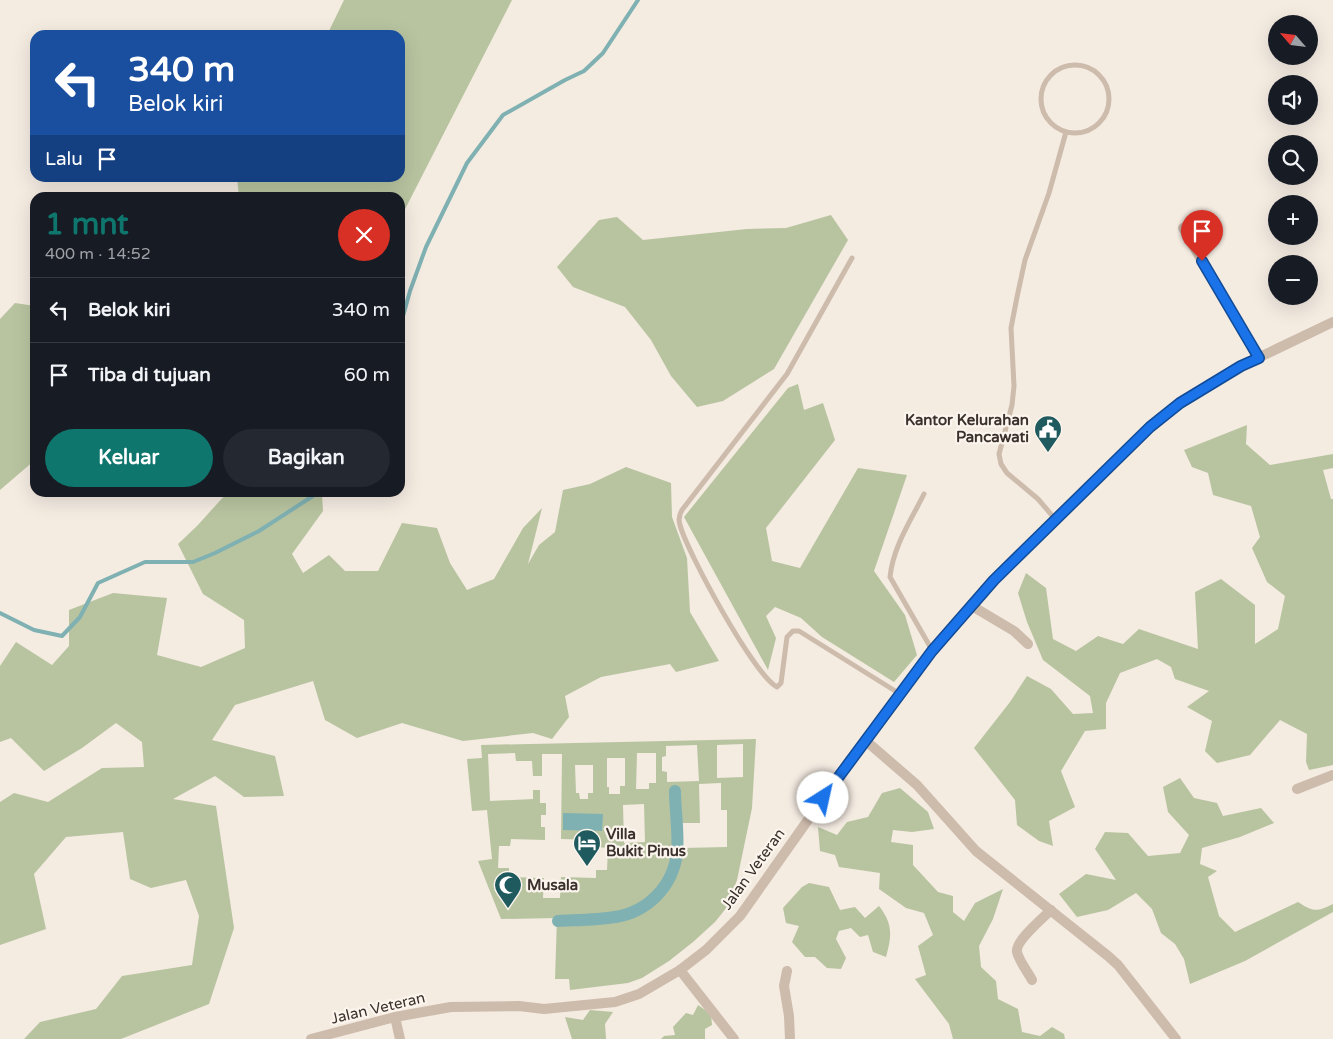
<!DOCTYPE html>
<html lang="id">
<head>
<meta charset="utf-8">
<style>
	:root { --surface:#171b24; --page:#242831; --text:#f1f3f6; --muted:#9ea1a6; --line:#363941; --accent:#0f766e }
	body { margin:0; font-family:"Varela Round",sans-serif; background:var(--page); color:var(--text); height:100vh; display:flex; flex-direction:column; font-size:19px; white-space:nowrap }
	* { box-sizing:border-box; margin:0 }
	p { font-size:16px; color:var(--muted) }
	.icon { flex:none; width:28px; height:28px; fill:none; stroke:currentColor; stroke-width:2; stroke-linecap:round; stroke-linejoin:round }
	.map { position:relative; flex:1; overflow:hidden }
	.side { position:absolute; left:30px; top:192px; width:375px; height:305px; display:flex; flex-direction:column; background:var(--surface); border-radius:15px; box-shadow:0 5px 20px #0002 }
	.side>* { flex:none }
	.banner { position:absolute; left:30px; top:30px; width:375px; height:152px; border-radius:15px; box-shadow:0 5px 20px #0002; background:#1a4fa0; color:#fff; overflow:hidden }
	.needle { width:32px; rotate:298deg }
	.tools { position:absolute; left:1268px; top:15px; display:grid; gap:10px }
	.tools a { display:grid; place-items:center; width:50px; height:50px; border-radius:50%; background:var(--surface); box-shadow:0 5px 20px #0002; font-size:25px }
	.pin { position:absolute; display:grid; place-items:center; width:42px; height:42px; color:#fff; margin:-51px -21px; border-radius:50% 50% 50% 0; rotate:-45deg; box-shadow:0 0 5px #0007 }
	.pin .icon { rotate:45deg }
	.me { position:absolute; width:55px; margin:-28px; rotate:35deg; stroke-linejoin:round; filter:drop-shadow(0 0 4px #0008) }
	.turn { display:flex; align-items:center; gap:18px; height:105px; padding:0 15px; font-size:22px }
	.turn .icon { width:65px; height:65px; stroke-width:2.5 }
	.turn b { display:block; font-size:35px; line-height:42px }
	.then { display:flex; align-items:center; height:48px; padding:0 15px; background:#0003; gap:10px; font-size:19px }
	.round { display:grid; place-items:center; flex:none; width:52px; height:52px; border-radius:26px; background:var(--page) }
	.headline { display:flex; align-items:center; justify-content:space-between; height:85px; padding:0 15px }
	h1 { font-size:30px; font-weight:800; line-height:38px; color:var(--accent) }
	.primary-button { display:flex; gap:10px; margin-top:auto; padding:10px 15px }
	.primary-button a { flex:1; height:58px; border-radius:30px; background:var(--accent); color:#fff; font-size:20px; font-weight:800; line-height:58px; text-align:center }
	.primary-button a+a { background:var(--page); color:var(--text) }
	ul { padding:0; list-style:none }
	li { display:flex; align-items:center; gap:15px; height:65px; padding:0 15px; border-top:1px solid var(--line) }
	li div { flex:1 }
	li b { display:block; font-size:19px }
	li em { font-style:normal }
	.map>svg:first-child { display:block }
</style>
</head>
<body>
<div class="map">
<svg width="1333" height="1039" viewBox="0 0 1333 1039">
	<rect width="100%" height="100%" fill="#f4ebe1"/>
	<g fill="#b8c4a0" fill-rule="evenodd">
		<polygon points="344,0 512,0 400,219 400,198 239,197 237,178 400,178 400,35 327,35"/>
		<polygon points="831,215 848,240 774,369 723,401 697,407 671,376 651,340 625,307 573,287 557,267 599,220 617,217 643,240 747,229 786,228"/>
		<polygon points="15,303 35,306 35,460 0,490 0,319"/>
		<polygon points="798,384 804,410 823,403 835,440 766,528 772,561 800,568 858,468 907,475 874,571 905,615 917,655 894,682 822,637 801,618 775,607 766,616 776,638 768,670 684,517 788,388"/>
		<polygon points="1247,425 1246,444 1270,465 1333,454 1333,468 1323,470 1331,499 1333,499 1333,765 1309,770 1306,762 1307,734 1280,720 1250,755 1217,763 1205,751 1212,721 1187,707 1209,691 1175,679 1171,667 1157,659 1120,673 1106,703 1106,729 1085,731 1061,771 1075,807 1049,821 1053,846 1039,841 1017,825 1015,800 974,748 1010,702 1027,676 1051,689 1073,714 1093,713 1090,696 1043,660 1027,622 1018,593 1026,573 1046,588 1053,639 1076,651 1098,636 1123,644 1139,629 1198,649 1195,592 1221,579 1255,605 1255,644 1278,629 1285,596 1267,582 1252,548 1260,537 1251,506 1213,495 1208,473 1192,467 1184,450"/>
		<polygon points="626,467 671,483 672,517 687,558 690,612 719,661 676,672 670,664 601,677 565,696 569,717 552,739 533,733 463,741 402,723 357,738 325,720 313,681 235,705 212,740 275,756 284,796 244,797 215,776 173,799 216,806 234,928 209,1004 121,1039 24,1039 40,1022 96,1009 122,976 192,965 199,916 186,880 151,888 130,879 123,832 66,837 34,874 46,929 0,945 0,802 14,793 48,802 102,768 144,767 142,742 116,723 82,748 44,771 11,738 0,742 0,666 16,642 52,665 69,646 69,610 113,593 167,598 157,655 201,667 245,648 244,620 203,594 178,544 197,526 226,494 322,493 323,511 292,554 303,573 329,555 345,571 378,571 402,523 437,528 450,563 467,590 494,579 523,528 542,508 528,564 539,545 555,532 563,490 590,484"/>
		<path d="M756,739L752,808L737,880L727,907L715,922L693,942L669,961L642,978L628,983L570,990L569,979H555L557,918L501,919L478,861L492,859L487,810L472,811L467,759L482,758L481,745ZM743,744V777L717,778V745ZM697,745L699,781L667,782V772L662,771V757L666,756V746ZM515,753L516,761H532L533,776H542V754H562L561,839L597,840V847L608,848L607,870H596V878L561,877L560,898H543L544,878L509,877V868H498L499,846H510L511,839L545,840V827H541V815H546V803H540V790H533V799L490,801L488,754ZM637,753H656V783H649V789H636ZM607,758H625V786H620V794H609V787H607ZM575,765H593V793H588V799H580L579,793H576ZM721,783V810H727V847L682,848V823H700L699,784ZM644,804L645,842L624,843L623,805Z"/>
		<path d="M1180,778L1194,798L1217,803L1223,816L1261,808L1274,823L1240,837L1202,848L1200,864L1217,871L1208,877L1219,916L1235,932L1298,902C1313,912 1317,912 1333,904V912L1245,961L1190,984L1184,959L1175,944L1161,933L1152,909L1136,893L1108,910L1077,917L1059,894L1086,874L1116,880L1095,849L1105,832L1128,833L1148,856L1180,853L1189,835L1168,812L1163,787Z"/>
		<polygon points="900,788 928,812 934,829 912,832 893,830 891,842 913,845 913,865 938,892 953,896 953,912 964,921 975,903 1003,889 993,919 979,946 981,967 996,981 998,999 1018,1009 1022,1032 1040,1036 1052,1027 1064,1034 1065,1039 953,1039 949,1024 915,979 926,975 918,946 933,935 924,913 906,908 879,889 880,873 839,867 835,855 820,851 818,827 837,835 847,822 868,817 882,793"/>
		<path d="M809,883L829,887L840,910L855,907L865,918L879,906C893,924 892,936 886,957L873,952L868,935L860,937L851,928L839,931L836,939L846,958L841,969L827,968L815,957H805L792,942L799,926L786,923L783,908L802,887Z"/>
		<polygon points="698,1005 711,1014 712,1025 705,1029 705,1039 661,1039 664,1036 675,1035 673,1027 686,1013 693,1015"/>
		<polygon points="590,1010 613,1012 605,1024 606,1039 572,1039 565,1017 583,1020"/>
	</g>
	<polygon fill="#7fb0b2" points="563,813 603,814 602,831 563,830"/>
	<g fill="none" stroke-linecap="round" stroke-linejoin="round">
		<g stroke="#7fb0b2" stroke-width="4">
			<polyline points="400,327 410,291 426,247 467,163 503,115 565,80 584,71 603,53 638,0"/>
			<polyline points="0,613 34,630 62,636 80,617 98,583 145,562 193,562 215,553 259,531 319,492"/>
		</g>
		<path stroke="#7fb0b2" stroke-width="12" d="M558,921C577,920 597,920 615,917C648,912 673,886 677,853C679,834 675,810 675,791"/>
		<g stroke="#cdbbac" stroke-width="5">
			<circle cx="1075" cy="99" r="34"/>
			<path d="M852,258L787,374L682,510C679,515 678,519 680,525C687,552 754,675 777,687L781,683L787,637L793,631H799L900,694"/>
			<path d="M924,494C911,520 893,547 890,577L932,650"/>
			<polyline points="1056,520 1038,499 1007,473 1001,464 999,454 1012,405 1014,386 1011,328 1017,297 1025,260 1049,193 1066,132"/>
		</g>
		<g stroke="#cdbbac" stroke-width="10">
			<polyline points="1183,228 1259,358"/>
			<polyline points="972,606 1014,631 1028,644"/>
			<polyline points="865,740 917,785 976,851 1108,956 1118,965 1176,1039"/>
			<polyline points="1297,789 1333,775"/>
			<polyline points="680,970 734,1039"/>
			<polyline points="787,971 784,986 789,1016 790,1039"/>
			<path d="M1032,980C1028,972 1019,961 1017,952C1015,941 1043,918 1051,910"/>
			<polyline points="395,1017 400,1039"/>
			<polyline points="311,1039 395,1017 451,1007 519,1006 544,1009 615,1002 639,994 680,970 706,950 740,916 844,769 932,651 994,580 1150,427 1180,403 1241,366 1333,322"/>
		</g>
	</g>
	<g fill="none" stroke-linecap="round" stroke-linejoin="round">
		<g stroke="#114b97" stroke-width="12">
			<polyline id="route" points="823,798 932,651 994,580 1150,427 1180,403 1241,366 1259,358 1202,261"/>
		</g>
		<use href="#route" stroke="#1a73e8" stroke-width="9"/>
	</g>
	<defs>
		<g id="civic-pin" transform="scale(1.4375)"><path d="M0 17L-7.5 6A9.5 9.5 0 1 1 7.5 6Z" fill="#1f5a5e" stroke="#fbf5ee"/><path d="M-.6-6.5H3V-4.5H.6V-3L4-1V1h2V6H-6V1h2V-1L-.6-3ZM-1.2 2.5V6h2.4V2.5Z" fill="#fff"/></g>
		<g id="hotel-pin" transform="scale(1.4375)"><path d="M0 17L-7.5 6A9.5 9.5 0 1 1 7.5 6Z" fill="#1f5a5e" stroke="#fbf5ee"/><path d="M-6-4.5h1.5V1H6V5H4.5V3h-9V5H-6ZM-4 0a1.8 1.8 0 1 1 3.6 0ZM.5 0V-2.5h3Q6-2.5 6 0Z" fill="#fff"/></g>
		<g id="mosque-pin" transform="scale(1.4375)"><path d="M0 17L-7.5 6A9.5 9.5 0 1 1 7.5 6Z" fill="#1f5a5e" stroke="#fbf5ee"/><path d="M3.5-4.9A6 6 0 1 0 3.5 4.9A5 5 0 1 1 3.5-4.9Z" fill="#fff"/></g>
	</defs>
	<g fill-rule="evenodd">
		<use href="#civic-pin" x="1048" y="429"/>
		<use href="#hotel-pin" x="587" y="843"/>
		<use href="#mosque-pin" x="508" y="885"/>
	</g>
	<g text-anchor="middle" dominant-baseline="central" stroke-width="4.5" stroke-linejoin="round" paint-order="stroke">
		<g font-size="15" font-weight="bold" fill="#3b302b" stroke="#fbf5ee" text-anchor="start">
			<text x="1029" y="420" text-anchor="end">Kantor Kelurahan<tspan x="1029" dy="17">Pancawati</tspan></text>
			<text x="606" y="834">Villa<tspan x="606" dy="17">Bukit Pinus</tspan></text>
			<text x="527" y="885">Musala</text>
		</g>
		<g font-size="15" fill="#3b302b" stroke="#fbf5ee">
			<text transform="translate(753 869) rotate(-54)">Jalan Veteran</text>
			<text transform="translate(378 1008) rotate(-13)">Jalan Veteran</text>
		</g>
	</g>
</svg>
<div class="tools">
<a><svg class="needle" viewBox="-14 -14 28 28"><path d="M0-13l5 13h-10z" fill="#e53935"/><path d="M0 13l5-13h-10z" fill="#9ea1a6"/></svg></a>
<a><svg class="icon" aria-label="sound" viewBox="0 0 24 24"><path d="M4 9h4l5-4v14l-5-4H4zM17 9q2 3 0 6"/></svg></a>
<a><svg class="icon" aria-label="search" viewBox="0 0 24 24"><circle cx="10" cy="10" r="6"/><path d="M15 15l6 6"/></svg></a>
<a>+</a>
<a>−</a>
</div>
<div class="pin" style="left:1202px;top:261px;background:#d93025"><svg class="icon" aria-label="arrive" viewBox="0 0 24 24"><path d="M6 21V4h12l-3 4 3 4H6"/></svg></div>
<svg class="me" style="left:823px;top:798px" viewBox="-20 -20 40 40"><circle r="19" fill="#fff"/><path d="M0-13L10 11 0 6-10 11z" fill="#1a73e8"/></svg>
<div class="banner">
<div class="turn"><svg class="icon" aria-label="left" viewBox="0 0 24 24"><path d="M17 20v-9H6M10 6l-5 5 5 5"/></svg><div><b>340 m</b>Belok kiri</div></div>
<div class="then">Lalu<svg class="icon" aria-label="arrive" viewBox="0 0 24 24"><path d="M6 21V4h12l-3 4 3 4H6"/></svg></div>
</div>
<section class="side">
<div class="headline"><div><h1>1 mnt</h1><p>400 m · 14:52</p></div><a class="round" style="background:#d93025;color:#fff"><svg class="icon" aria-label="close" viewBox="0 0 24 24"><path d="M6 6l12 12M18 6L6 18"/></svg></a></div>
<ul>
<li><svg class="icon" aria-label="left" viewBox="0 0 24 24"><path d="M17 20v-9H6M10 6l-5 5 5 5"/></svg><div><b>Belok kiri</b></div><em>340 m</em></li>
<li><svg class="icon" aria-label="arrive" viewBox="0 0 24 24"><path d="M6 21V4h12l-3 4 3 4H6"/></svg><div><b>Tiba di tujuan</b></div><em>60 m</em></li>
</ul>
<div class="primary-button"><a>Keluar</a><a>Bagikan</a></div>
</section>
</div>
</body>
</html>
